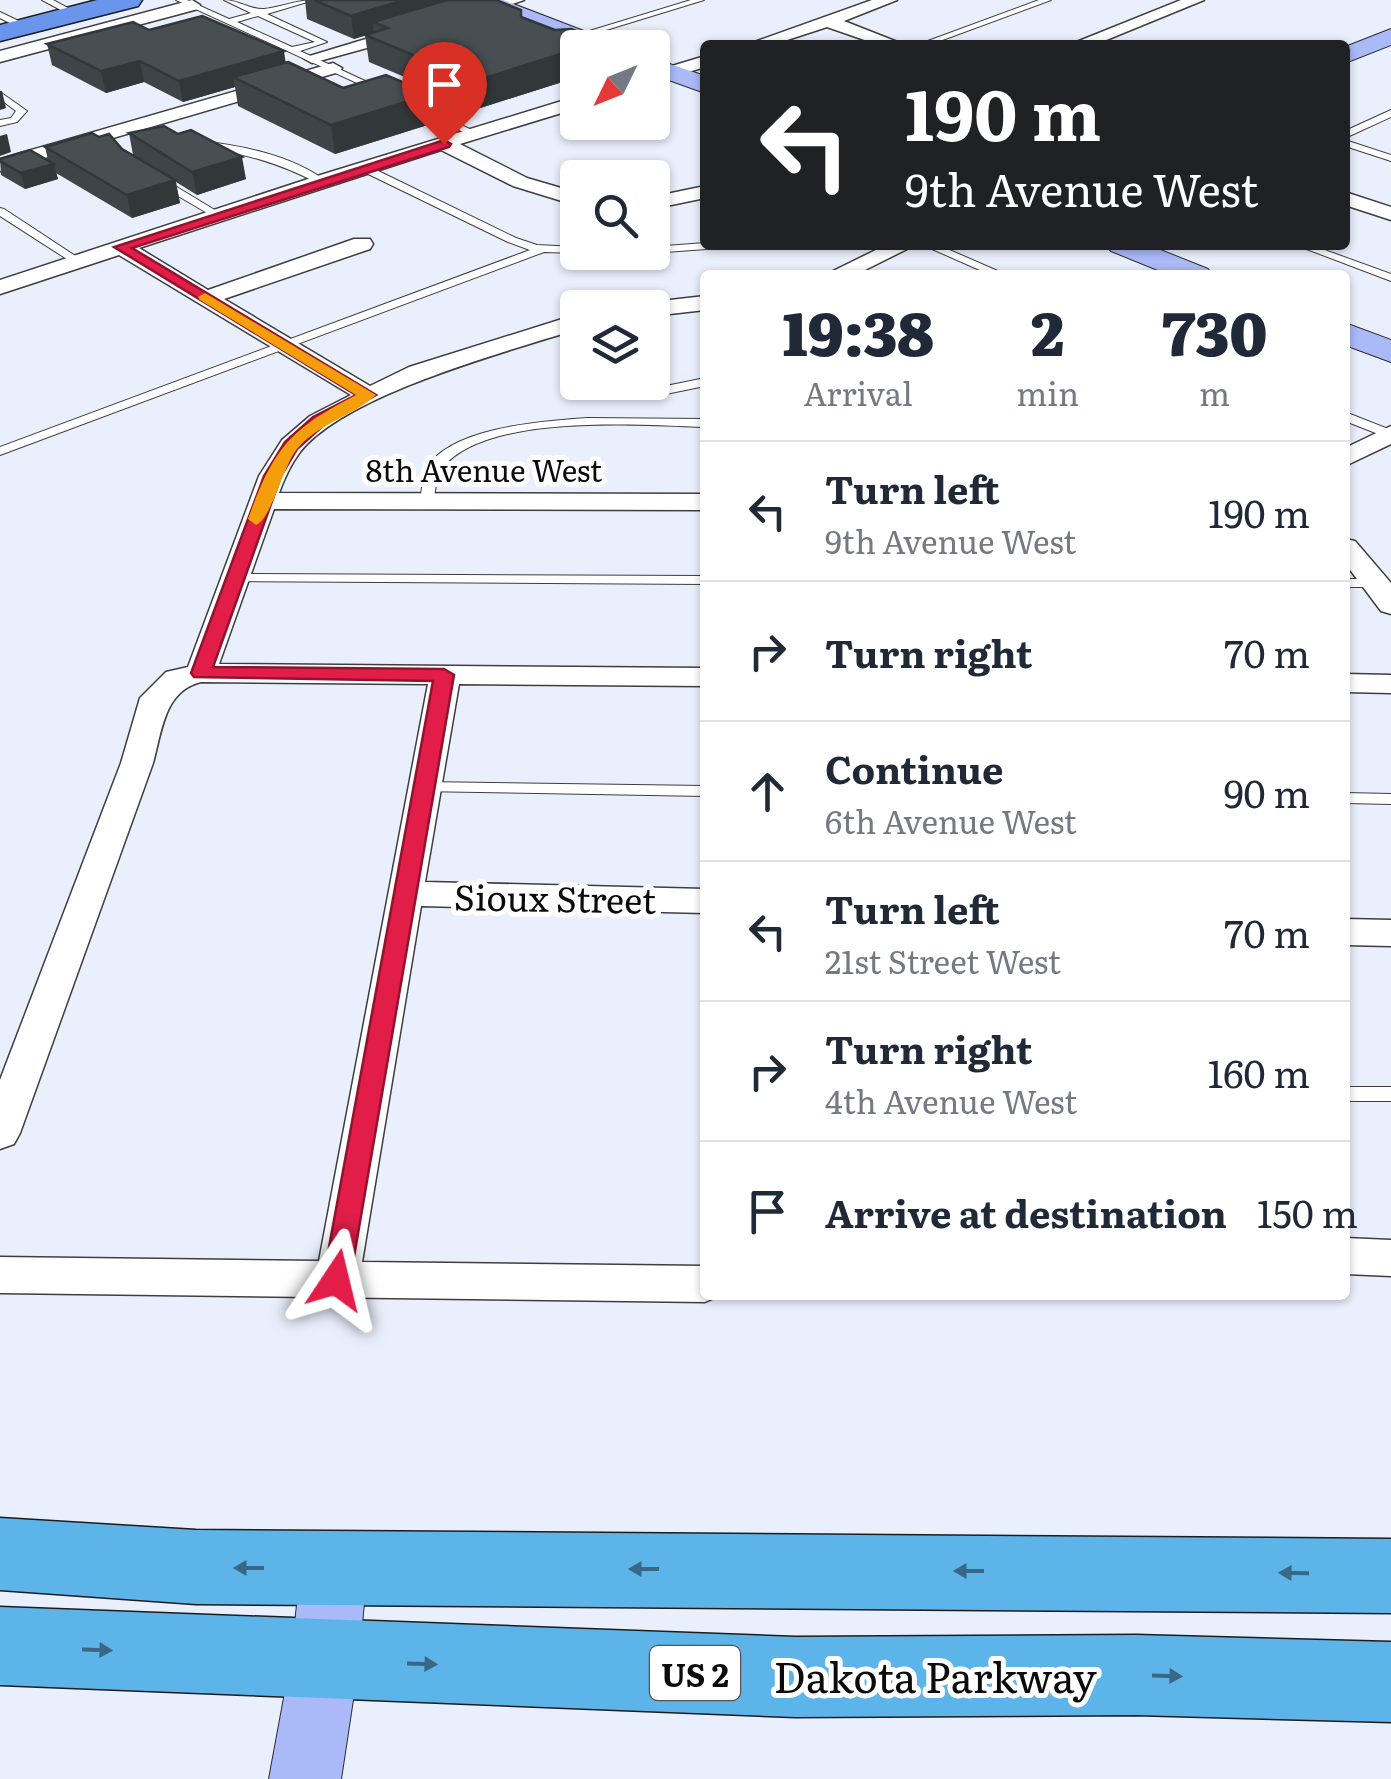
<!DOCTYPE html>
<html lang="en">
<head>
<meta charset="utf-8">
<style>
	:root { --surface:#fff; --page:#f2f2f3; --text:#1f2937; --muted:#747a83; --line:#e0e1e3 }
	body { margin:0; font-family:Literata,serif; background:var(--page); color:var(--text); height:100vh; display:flex; flex-direction:column; font-size:38px; white-space:nowrap }
	* { box-sizing:border-box; margin:0 }
	p { font-size:32px; color:var(--muted) }
	.icon { flex:none; width:55px; height:55px; fill:none; stroke:currentColor; stroke-width:2; stroke-linecap:round; stroke-linejoin:round }
	.map { position:relative; flex:1; overflow:hidden }
	.drawer { position:absolute; left:700px; top:270px; width:650px; height:1030px; display:flex; flex-direction:column; background:var(--surface); border-radius:10px; box-shadow:0 2px 8px #0004 }
	.drawer>* { flex:none }
	.guide { position:absolute; left:700px; top:40px; width:650px; height:210px; border-radius:10px; box-shadow:0 2px 8px #0004; background:#202124; color:#fff; overflow:hidden }
	.needle { width:65px; rotate:227deg }
	.tools { position:absolute; left:560px; top:30px; display:grid; gap:20px }
	.tools a { display:grid; place-items:center; width:110px; height:110px; border-radius:10px; background:var(--surface); box-shadow:0 2px 8px #0004; font-size:50px }
	.pin { position:absolute; display:grid; place-items:center; width:85px; height:85px; color:#fff; margin:-102px -42px; border-radius:50% 50% 50% 0; rotate:-45deg; box-shadow:0 0 10px #0007 }
	.pin .icon { rotate:45deg }
	.me { position:absolute; width:110px; margin:-55px; rotate:10deg; stroke-linejoin:round; filter:drop-shadow(0 0 8px #0008) }
	.turn { display:flex; align-items:center; gap:35px; height:210px; padding:0 40px; font-size:45px }
	.turn .icon { width:130px; height:130px; stroke-width:2.5 }
	.turn b { display:block; font-size:70px; line-height:85px }
	.eta { display:flex; justify-content:space-evenly; align-items:center; height:170px; text-align:center }
	.eta b { font-size:60px; font-weight:800; line-height:70px }
	ul { padding:0; list-style:none }
	li { display:flex; align-items:center; gap:30px; height:140px; padding:0 40px; border-top:2px solid var(--line) }
	li div { flex:1 }
	li b { display:block; font-size:38px }
	li em { font-style:normal }
	.map>svg:first-child { display:block }
</style>
</head>
<body>
<div class="map">
<svg width="1391" height="1779" viewBox="0 0 1391 1779">
	<rect width="100%" height="100%" fill="#eaeffd"/>
	<g fill="none" stroke-linecap="round" stroke-linejoin="round">
		<g stroke="#3e3e3e" stroke-width="2">
			<g id="lane">
				<polygon points="42,0 53,0 79,14 72,16"/>
				<path d="M176,0H187L229,19L251,13L224,0C238,0 251,10 264,9C282,7 296,0 314,0L267,14L327,42L300,51L389,92L381,94ZM258,16L315,42L292,47L237,22Z"/>
				<polygon points="691,0 704,0 580,38 573,36"/>
				<polygon points="1039,0 1051,0 929,45 917,45"/>
				<polygon points="0,12 27,25 28,27 21,29 0,18"/>
				<polygon points="0,92 27,111 17,122 0,126 0,120 11,118 16,111 0,99"/>
				<polygon points="409,103 415,103 480,134 472,136 409,107"/>
				<polygon points="1391,110 1391,117 1345,138 1345,131"/>
				<polygon points="1345,140 1391,155 1391,161 1345,146"/>
				<path d="M201,141C243,146 291,155 326,181L317,183C278,162 241,153 198,146V142Z"/>
				<polygon points="360,166 368,166 516,238 537,245 578,247 578,252 581,252 578,253 544,252 0,455 0,447 530,250 508,242 360,170"/>
				<polygon points="154,178 162,178 223,215 214,217 154,182"/>
				<polygon points="0,208 4,209 83,261 73,263 0,216"/>
				<polygon points="705,243 725,245 720,248 652,253 649,252 652,252 652,247"/>
				<polygon points="923,245 938,245 1007,275 991,275"/>
				<polygon points="1296,245 1311,245 1391,274 1391,281"/>
				<polygon points="705,378 705,386 661,395 624,382 645,382 661,387"/>
				<polygon points="1345,412 1391,430 1391,439 1345,421"/>
				<path d="M587,418L705,419V427C639,425 488,413 443,467C435,477 436,493 432,504L427,505L420,501C422,492 422,478 426,470C447,427 545,421 587,418Z"/>
				<polygon points="235,574 705,576 705,584 230,581 228,578"/>
				<polygon points="1345,579 1377,579 1384,583 1377,587 1345,587"/>
				<polygon points="424,782 705,786 705,796 418,791 416,787"/>
				<polygon points="1345,793 1391,794 1391,804 1345,803"/>
				<rect x="1345" y="1087" width="46" height="14"/>
			</g>
		</g>
		<g stroke="#3e3e3e" stroke-width="3">
			<g id="street">
				<polygon points="192,0 200,5 198,9 0,62 0,51"/>
				<polygon points="498,0 524,0 462,21 453,16"/>
				<polygon points="872,0 897,0 844,21 905,45 879,45 827,27 772,45 746,45"/>
				<polygon points="1181,0 1204,0 1094,45 1069,45"/>
				<polygon points="412,25 418,26 418,34 312,63 303,58"/>
				<polygon points="705,56 705,67 652,83 652,72"/>
				<polygon points="333,63 342,68 339,72 0,171 0,159"/>
				<path d="M578,96V108L460,144L527,178L578,193V206L513,186L441,150L139,248L208,290L354,239H370L373,244L370,249L224,299L370,386L409,367L578,314V329C506,352 346,394 300,452C291,464 284,479 279,493L705,494V510L274,509L219,664L705,668V686L459,684L425,882L705,889V913L421,906L362,1262L705,1266V1295H721L705,1302L0,1293V1257L319,1261L428,684L201,682C164,691 162,731 153,763L20,1133L14,1144L0,1149V1080L121,763L140,698L166,672L188,667L259,476L282,440L310,416L351,395L119,255L0,294V280L314,177Z"/>
				<polygon points="705,186 705,198 652,209 652,197"/>
				<polygon points="1345,192 1391,207 1391,220 1345,205"/>
				<polygon points="886,245 915,245 855,275 825,275"/>
				<polygon points="705,296 705,310 652,316 652,308 641,308 652,302"/>
				<polygon points="1391,426 1391,444 1345,466 1345,448"/>
				<polygon points="1345,539 1355,541 1391,583 1391,614 1381,611 1345,563"/>
				<polygon points="1345,674 1391,675 1391,693 1345,692"/>
				<polygon points="1345,919 1391,920 1391,946 1345,945"/>
				<polygon points="1345,1238 1391,1240 1391,1276 1345,1274"/>
			</g>
		</g>
		<g stroke="#2d2d2d" stroke-width="2">
			<g id="secondary">
				<polygon points="471,0 503,0 615,43 618,48 583,48 474,5"/>
				<polygon points="1391,29 1391,45 1345,63 1345,47"/>
				<polygon points="652,58 705,76 705,93 652,74"/>
				<polygon points="1106,245 1148,245 1208,269 1212,275 1170,275 1111,251"/>
				<polygon points="1345,323 1391,340 1391,362 1345,345"/>
				<polygon points="334,1536 357,1546 367,1568 359,1660 341,1779 269,1779 291,1660 301,1568 311,1546"/>
			</g>
		</g>
		<g stroke="#1c1c1c" stroke-width="3">
			<polygon id="primary" points="97,0 142,0 138,6 0,41 0,25"/>
		</g>
		<g stroke="#1c1c1c" stroke-width="3">
			<g id="highway">
				<polygon points="0,1518 196,1530 1391,1539 1391,1613 196,1604 0,1590"/>
				<polygon points="0,1607 795,1637 1136,1635 1391,1642 1391,1722 1136,1715 795,1717 0,1685"/>
			</g>
		</g>
		<use href="#lane" fill="#fff" fill-rule="evenodd"/>
		<use href="#street" fill="#fff" fill-rule="evenodd"/>
		<use href="#secondary" fill="#aab9f8" fill-rule="evenodd"/>
		<use href="#primary" fill="#6a95ed" fill-rule="evenodd"/>
		<use href="#highway" fill="#5db4e8" fill-rule="evenodd"/>
	</g>
	<g fill="#3e4447">
		<polygon points="305,0 496,0 522,17 578,48 578,77 452,117 432,108 434,123 335,154 238,106 235,87 183,102 144,82 106,93 52,65 47,44 149,30 286,62 343,88 408,84 407,78 369,62 365,35 354,39 307,19"/>
		<polygon points="129,133 246,179 197,195 176,182 180,203 132,218 56,173 58,179 25,189 1,175 0,159 48,160 45,147 122,149 133,155"/>
	</g>
	<g fill="#323739">
		<polygon points="404,0 470,0 373,22 374,33 354,39 351,16"/>
		<polygon points="602,41 602,48 582,48"/>
		<polygon points="578,49 578,77 452,117 450,89"/>
		<polygon points="284,51 287,72 233,77 235,87 183,102 179,81"/>
		<polygon points="140,61 144,82 106,93 101,71"/>
		<polygon points="0,91 2,91 6,108 0,110"/>
		<polygon points="431,94 434,123 335,154 331,125"/>
		<polygon points="7,134 11,152 0,156 0,136"/>
		<polygon points="242,157 246,179 197,195 192,172"/>
		<polygon points="54,164 58,179 25,189 21,173"/>
		<polygon points="175,180 180,203 132,218 127,195"/>
	</g>
	<g fill="#484f52" stroke="#323739" stroke-width="2.5">
		<polygon points="314,0 404,0 351,16"/>
		<polygon points="447,0 496,0 521,10 521,17 555,30 571,29 602,41 450,89 406,69 430,62 365,35 388,28 373,22"/>
		<polygon points="202,16 284,51 179,81 140,61 101,71 47,44 133,22 149,30"/>
		<polygon points="288,62 343,88 386,75 431,94 331,125 233,77"/>
		<polygon points="164,126 178,134 191,130 242,157 192,172 129,133"/>
		<polygon points="92,133 99,137 109,134 122,149 175,180 127,195 45,147"/>
		<polygon points="30,150 54,164 21,173 0,161 0,159"/>
	</g>
	<defs><path id="oneway-solid" d="M-6-.8H1V-3.2L6.5 0L1 3.2V.8H-6Z" transform="scale(2.5)"/></defs>
	<g fill="#386885">
		<use href="#oneway-solid" transform="translate(249 1568) rotate(-180)"/>
		<use href="#oneway-solid" transform="translate(644 1569) rotate(-180)"/>
		<use href="#oneway-solid" transform="translate(969 1571) rotate(-180)"/>
		<use href="#oneway-solid" transform="translate(1294 1573) rotate(-179)"/>
		<use href="#oneway-solid" transform="translate(97 1650) rotate(2)"/>
		<use href="#oneway-solid" transform="translate(422 1664) rotate(2)"/>
		<use href="#oneway-solid" transform="translate(1167 1676) rotate(2)"/>
	</g>
	<polygon fill="#e11d48" stroke="#92132f" stroke-width="2.5" points="444,140 451,144 449,147 132,248 376,395 325,424 297,449 281,476 213,667 444,669 454,675 350,1280 346,1288 336,1291 327,1288 323,1280 433,681 194,677 191,673 264,476 285,442 313,417 356,395 114,247"/>
	<path fill="#f59e0b" d="M205,293L376,395C353,416 319,423 297,449C283,466 272,518 256,525L248,519C274,448 289,430 356,395L200,300L198,297Z"/>
	<g text-anchor="middle" dominant-baseline="central" stroke-width="10" stroke-linejoin="round" paint-order="stroke">
		<g font-size="30" fill="#0b0b0b" stroke="#fff">
			<text x="484" y="469">8th Avenue West</text>
		</g>
		<rect fill="#fff" stroke="#545454" stroke-width="2.5" x="650" y="1646" width="90" height="54" rx="8"/>
		<g font-size="32" font-weight="bold" fill="#0b0b0b">
			<text x="695" y="1673">US 2</text>
		</g>
		<g font-size="35" fill="#0b0b0b" stroke="#fff">
			<text transform="translate(555 897) rotate(1)">Sioux Street</text>
		</g>
		<g font-size="42" fill="#0b0b0b" stroke="#fff">
			<text x="935" y="1675">Dakota Parkway</text>
		</g>
	</g>
</svg>
<div class="tools">
<a><svg class="needle" viewBox="-14 -14 28 28"><path d="M0-13l5 13h-10z" fill="#e53935"/><path d="M0 13l5-13h-10z" fill="#747a83"/></svg></a>
<a><svg class="icon" aria-label="search" viewBox="0 0 24 24"><circle cx="10" cy="10" r="6"/><path d="M15 15l6 6"/></svg></a>
<a><svg class="icon" aria-label="layers" viewBox="0 0 24 24"><path d="M12 4l9 5-9 5-9-5zM3 14l9 5 9-5"/></svg></a>
</div>
<div class="pin" style="left:444px;top:144px;background:#d93025"><svg class="icon" aria-label="arrive" viewBox="0 0 24 24"><path d="M6 21V4h12l-3 4 3 4H6"/></svg></div>
<svg class="me" style="left:336px;top:1280px" viewBox="-20 -20 40 40"><path d="M0-17L14 15 0 8-14 15z" fill="#e11d48" stroke="#fff" stroke-width="4"/></svg>
<div class="guide">
<div class="turn"><svg class="icon" aria-label="left" viewBox="0 0 24 24"><path d="M17 20v-9H6M10 6l-5 5 5 5"/></svg><div><b>190 m</b>9th Avenue West</div></div>
</div>
<section class="drawer">
<div class="eta">
<div><b>19:38</b><p>Arrival</p></div>
<div><b>2</b><p>min</p></div>
<div><b>730</b><p>m</p></div>
</div>
<ul>
<li><svg class="icon" aria-label="left" viewBox="0 0 24 24"><path d="M17 20v-9H6M10 6l-5 5 5 5"/></svg><div><b>Turn left</b><p>9th Avenue West</p></div><em>190 m</em></li>
<li><svg class="icon" aria-label="right" viewBox="0 0 24 24"><path d="M7 20v-9h11M14 6l5 5-5 5"/></svg><div><b>Turn right</b></div><em>70 m</em></li>
<li><svg class="icon" aria-label="ahead" viewBox="0 0 24 24"><path d="M12 20V5M6 11l6-6 6 6"/></svg><div><b>Continue</b><p>6th Avenue West</p></div><em>90 m</em></li>
<li><svg class="icon" aria-label="left" viewBox="0 0 24 24"><path d="M17 20v-9H6M10 6l-5 5 5 5"/></svg><div><b>Turn left</b><p>21st Street West</p></div><em>70 m</em></li>
<li><svg class="icon" aria-label="right" viewBox="0 0 24 24"><path d="M7 20v-9h11M14 6l5 5-5 5"/></svg><div><b>Turn right</b><p>4th Avenue West</p></div><em>160 m</em></li>
<li><svg class="icon" aria-label="arrive" viewBox="0 0 24 24"><path d="M6 21V4h12l-3 4 3 4H6"/></svg><div><b>Arrive at destination</b></div><em>150 m</em></li>
</ul>
</section>
</div>
</body>
</html>
